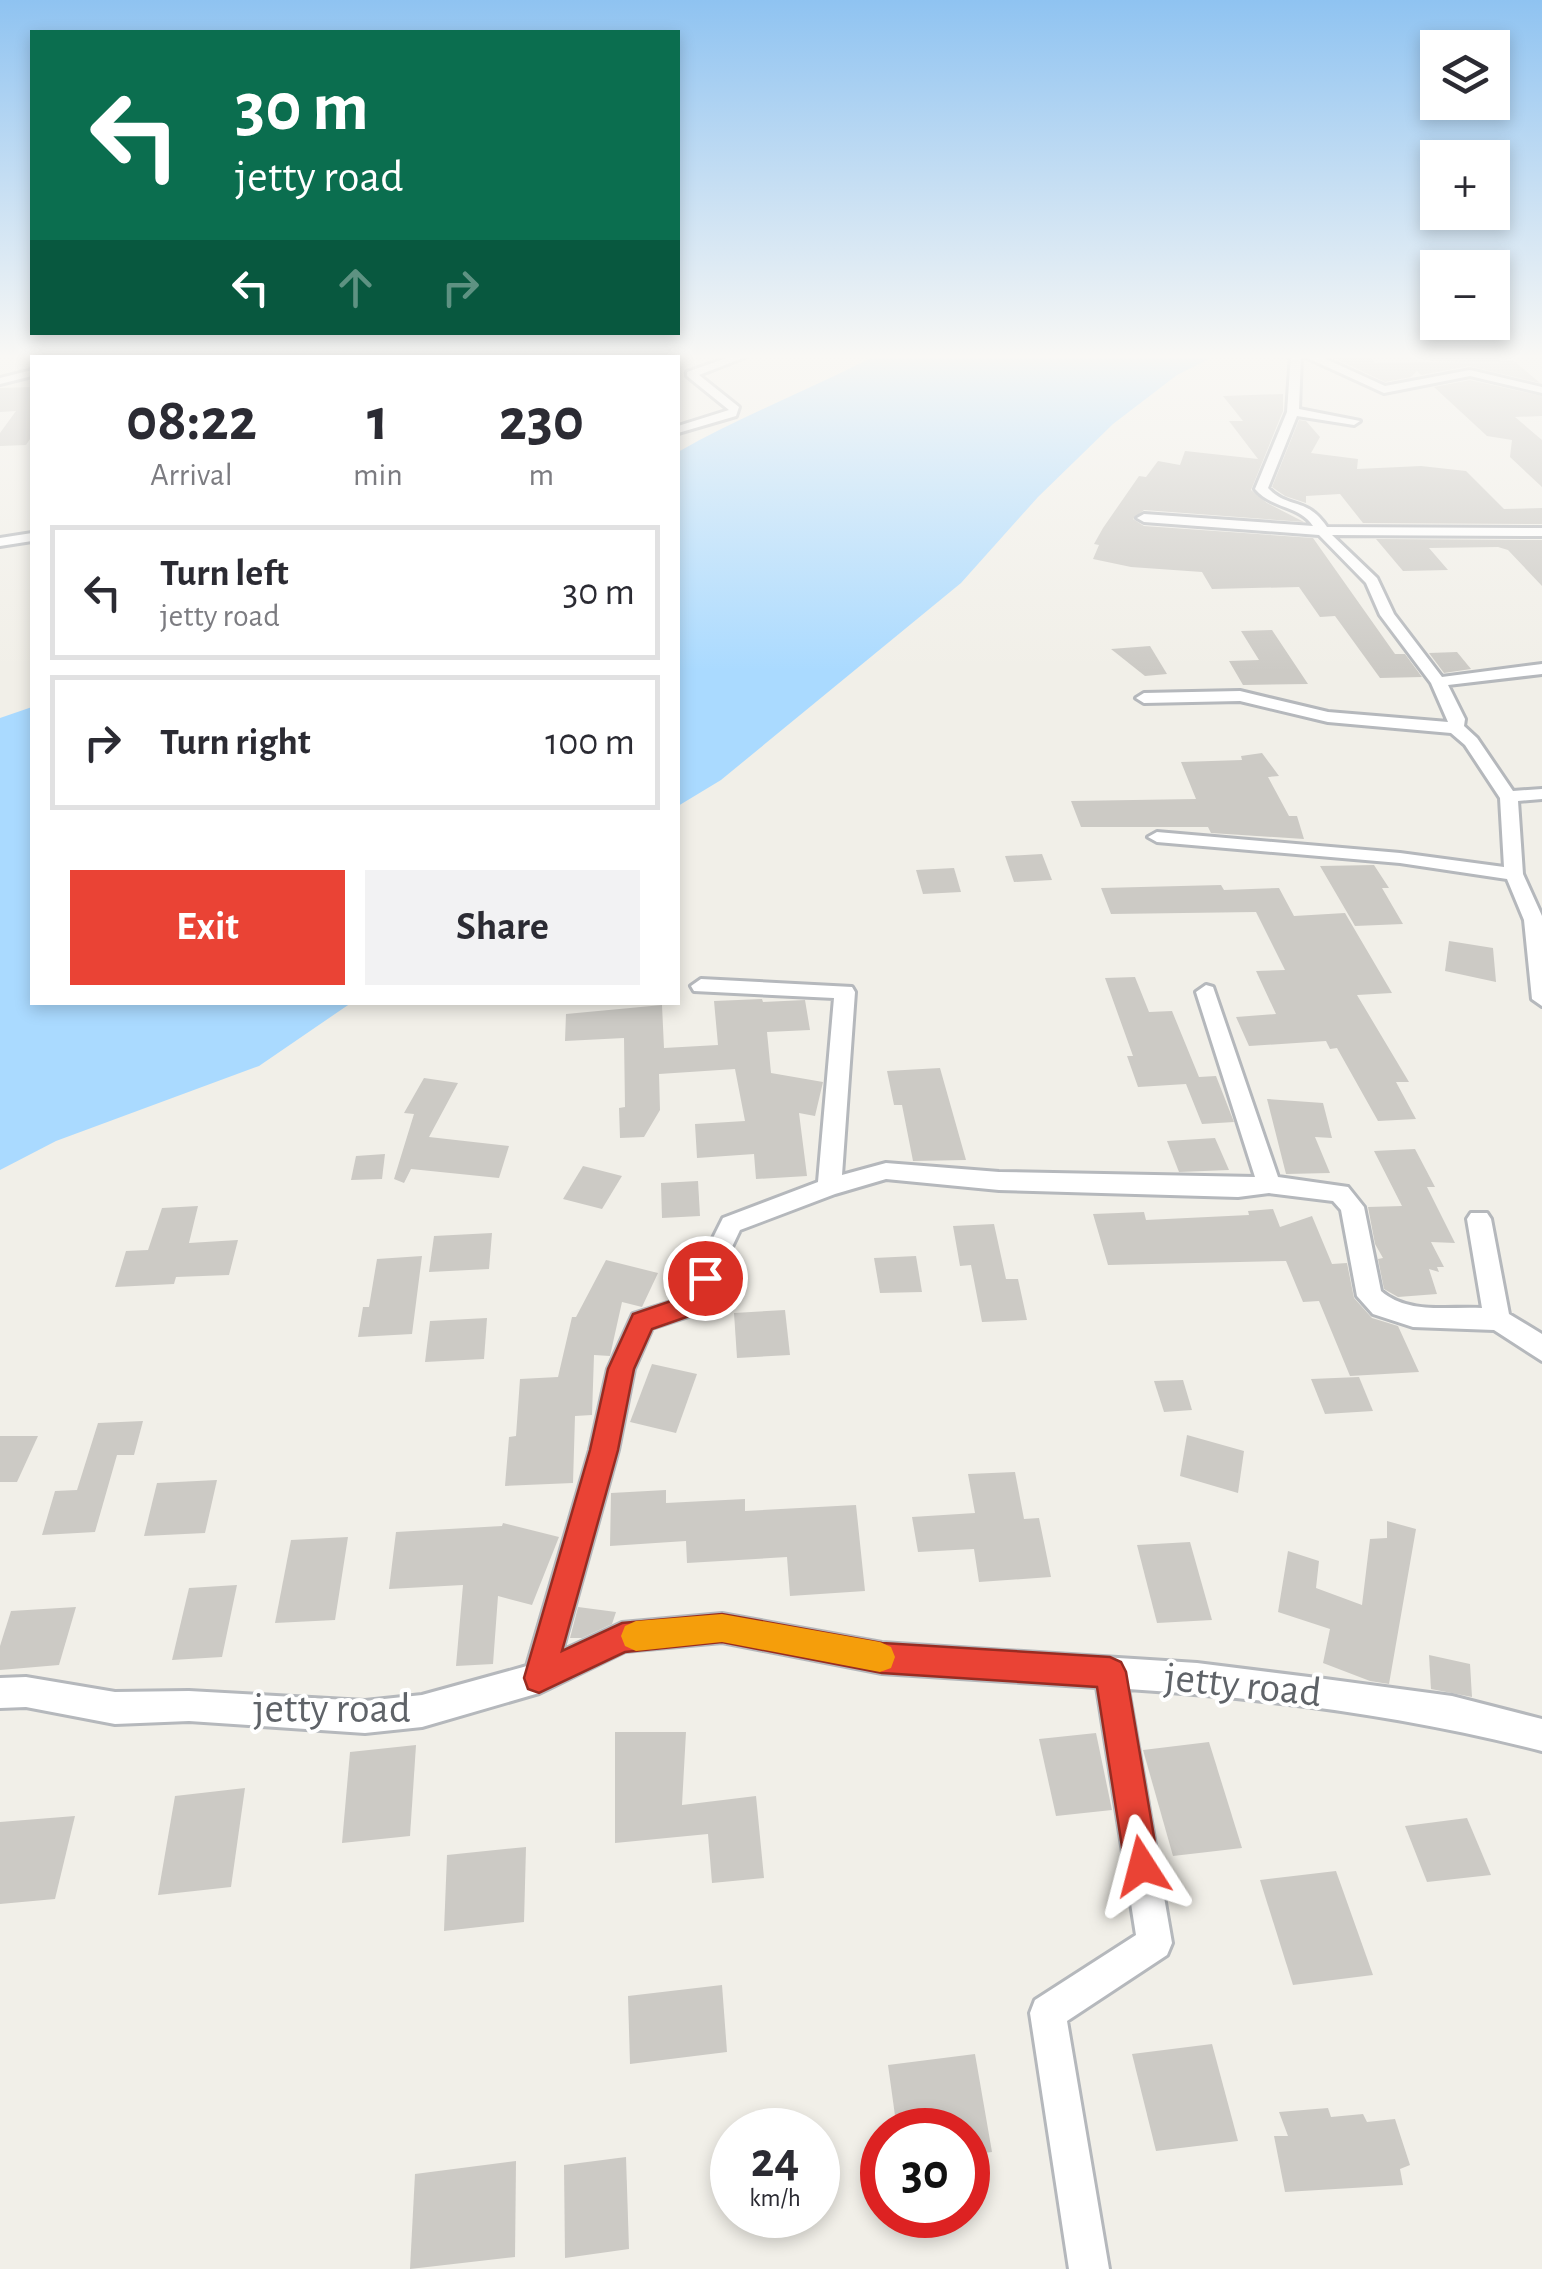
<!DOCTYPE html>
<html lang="en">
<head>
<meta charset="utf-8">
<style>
	:root { --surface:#fff; --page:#f2f2f3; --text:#2b2b33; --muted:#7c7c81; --line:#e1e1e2; --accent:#ea4335 }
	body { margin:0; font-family:"Alegreya Sans",sans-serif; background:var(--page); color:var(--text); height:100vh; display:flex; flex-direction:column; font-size:38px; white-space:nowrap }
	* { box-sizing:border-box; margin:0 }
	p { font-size:32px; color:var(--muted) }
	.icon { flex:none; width:55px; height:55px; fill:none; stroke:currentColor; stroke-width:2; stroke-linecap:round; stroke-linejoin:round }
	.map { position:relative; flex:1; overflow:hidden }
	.side { position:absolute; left:30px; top:355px; width:650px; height:650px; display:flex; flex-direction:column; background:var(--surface); border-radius:0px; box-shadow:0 5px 15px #0003 }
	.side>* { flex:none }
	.hud { position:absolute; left:30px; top:30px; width:650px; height:305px; border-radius:0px; box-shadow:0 5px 15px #0003; background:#0b6e4f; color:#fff; overflow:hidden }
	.fabs { position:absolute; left:1420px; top:30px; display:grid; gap:20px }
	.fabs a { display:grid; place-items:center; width:90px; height:90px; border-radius:0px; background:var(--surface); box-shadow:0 5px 15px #0003; font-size:50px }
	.speed { position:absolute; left:710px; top:2108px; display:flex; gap:20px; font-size:50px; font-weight:700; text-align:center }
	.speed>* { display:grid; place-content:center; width:130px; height:130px; border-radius:50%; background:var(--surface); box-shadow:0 5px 15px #0003; line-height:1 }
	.speed small { font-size:25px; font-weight:400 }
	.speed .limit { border:15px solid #d22; background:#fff; color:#111 }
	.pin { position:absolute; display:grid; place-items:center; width:85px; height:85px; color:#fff; margin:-42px; border:5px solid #fff; border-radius:50%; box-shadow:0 2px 10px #0007 }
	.me { position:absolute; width:110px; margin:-55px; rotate:351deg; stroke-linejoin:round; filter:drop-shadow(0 0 8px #0008) }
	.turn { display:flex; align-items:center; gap:35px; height:210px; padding:0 40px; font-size:45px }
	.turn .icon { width:130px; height:130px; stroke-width:2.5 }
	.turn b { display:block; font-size:70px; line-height:85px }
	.lanes { display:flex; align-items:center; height:95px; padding:0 40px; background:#0003; justify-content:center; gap:50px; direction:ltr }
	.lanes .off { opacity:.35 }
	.eta { display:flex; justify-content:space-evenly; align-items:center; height:170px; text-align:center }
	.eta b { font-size:60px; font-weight:700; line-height:70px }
	.button { display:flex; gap:20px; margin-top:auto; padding:20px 40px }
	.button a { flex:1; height:115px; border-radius:0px; background:var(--accent); color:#fff; font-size:40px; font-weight:700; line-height:115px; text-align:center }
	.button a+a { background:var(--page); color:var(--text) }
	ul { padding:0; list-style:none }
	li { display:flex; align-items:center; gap:30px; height:135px; margin:0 20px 15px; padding:0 20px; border:5px solid var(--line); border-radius:0px }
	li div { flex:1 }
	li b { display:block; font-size:38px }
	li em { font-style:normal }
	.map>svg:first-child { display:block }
</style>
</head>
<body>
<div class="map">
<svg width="1542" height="2269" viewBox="0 0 1542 2269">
	<rect width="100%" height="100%" fill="#f1efe8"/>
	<g fill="#aadaff">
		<path d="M878,354H1219L1177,375L1113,424L1038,497L961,583L721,780L678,806V452C743,415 812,389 878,354Z"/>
		<polygon points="32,707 32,1002 351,1003 259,1066 56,1141 0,1170 0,718"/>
	</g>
	<g fill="#cccac5">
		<polygon points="1370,357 1376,363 1513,360 1540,383 1469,366 1421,375 1417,371 1411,377 1385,382 1334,358"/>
		<polygon points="1470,380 1542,396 1542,416 1515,417 1542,440 1542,487 1510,457 1512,440 1487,436 1434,387"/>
		<polygon points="32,387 32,436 26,445 0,446 0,433 16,411 0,412 0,388"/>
		<polygon points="1283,394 1283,411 1251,490 1267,503 1304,522 1144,510 1133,519 1144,526 1313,538 1395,654 1405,654 1422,677 1380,678 1335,616 1320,617 1299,587 1212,589 1202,572 1131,567 1093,559 1099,545 1094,544 1103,528 1139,476 1146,477 1158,461 1180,465 1185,451 1258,459 1229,421 1243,421 1223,396"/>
		<polygon points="1299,420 1306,421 1320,437 1311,453 1358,459 1357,469 1421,466 1466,471 1504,509 1542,508 1542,524 1363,523 1340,494 1306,496 1306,503 1285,496 1272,487"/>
		<polygon points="1376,539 1542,540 1542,586 1508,550 1498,547 1429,548 1448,570 1403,571"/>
		<polygon points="1272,630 1308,684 1243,685 1229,661 1259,660 1241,631"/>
		<polygon points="1150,646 1167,674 1145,676 1111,649"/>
		<polygon points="1457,652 1471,669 1444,673 1429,653"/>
		<polygon points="1262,753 1279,776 1268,777 1289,816 1297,816 1304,839 1211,833 1208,827 1081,827 1071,801 1196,799 1181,762 1242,760 1241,756"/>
		<polygon points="1042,854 1052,880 1014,882 1005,856"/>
		<polygon points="1374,865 1389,888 1382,888 1403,924 1355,926 1320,866"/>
		<polygon points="954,868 961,892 923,894 916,870"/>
		<polygon points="1221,885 1224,890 1279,888 1294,916 1345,913 1392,993 1357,995 1409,1082 1396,1082 1416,1119 1378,1121 1337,1048 1330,1049 1326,1041 1249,1046 1236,1017 1276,1014 1256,971 1285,970 1256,912 1111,914 1101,888"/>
		<polygon points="1449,941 1493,948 1496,982 1445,971"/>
		<polygon points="1135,977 1149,1012 1172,1011 1199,1077 1216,1076 1234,1122 1202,1124 1186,1084 1138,1087 1127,1056 1133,1056 1105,978"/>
		<polygon points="762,999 763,1002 805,1000 810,1030 767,1032 771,1073 823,1082 815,1116 799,1113 807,1176 756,1179 754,1154 697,1158 695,1124 745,1121 735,1069 659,1074 660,1110 644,1137 620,1138 619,1108 625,1107 624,1038 565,1041 566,1014 662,1005 664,1048 718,1045 714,1001"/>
		<polygon points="940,1068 966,1160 913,1161 902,1105 894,1105 887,1071"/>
		<polygon points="424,1078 458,1083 429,1137 509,1146 499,1178 411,1169 404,1183 394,1179 414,1114 404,1113"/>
		<polygon points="1267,1099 1323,1103 1332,1138 1315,1137 1330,1173 1286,1174"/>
		<polygon points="1215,1138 1229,1170 1179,1172 1167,1141"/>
		<polygon points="1415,1149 1435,1187 1427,1187 1455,1243 1431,1242 1444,1267 1437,1267 1439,1272 1429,1269 1437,1294 1398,1297 1384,1289 1378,1259 1383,1258 1375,1244 1368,1207 1402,1206 1374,1151"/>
		<polygon points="385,1154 382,1179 351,1180 356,1156"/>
		<polygon points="583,1166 622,1176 602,1209 563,1199"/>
		<polygon points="698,1181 700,1216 662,1218 661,1183"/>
		<polygon points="198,1206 189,1243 238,1240 229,1275 176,1277 174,1284 115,1287 126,1251 148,1250 162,1208"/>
		<polygon points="1273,1209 1280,1227 1312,1216 1332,1264 1347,1263 1354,1298 1372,1318 1398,1326 1419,1372 1350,1376 1319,1301 1303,1302 1286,1261 1108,1265 1093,1214 1144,1212 1146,1220 1249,1215 1248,1211"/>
		<polygon points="994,1224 1006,1279 1018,1279 1027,1320 982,1322 971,1265 960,1266 953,1226"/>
		<polygon points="492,1233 489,1269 429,1272 434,1236"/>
		<polygon points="422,1256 412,1334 358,1337 363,1307 369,1307 377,1259"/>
		<polygon points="916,1256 922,1292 880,1293 874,1258"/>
		<polygon points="606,1260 658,1273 642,1307 622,1302 610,1356 594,1355 592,1415 575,1416 573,1483 505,1486 509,1437 516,1436 520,1379 558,1377 572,1317 576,1317"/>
		<polygon points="785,1310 790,1355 737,1358 734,1313"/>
		<polygon points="487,1318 484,1359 425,1362 430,1321"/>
		<polygon points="652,1364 697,1374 676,1433 630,1422"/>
		<polygon points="1359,1377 1373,1411 1325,1414 1311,1379"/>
		<polygon points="1183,1380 1192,1410 1164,1412 1154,1381"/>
		<polygon points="143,1421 134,1455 117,1455 95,1532 42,1535 55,1491 77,1490 98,1423"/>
		<polygon points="1187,1435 1244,1451 1238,1493 1180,1476"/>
		<polygon points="0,1436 38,1436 17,1482 0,1482"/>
		<polygon points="1015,1472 1024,1519 1039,1518 1051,1577 979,1582 974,1549 918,1552 912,1517 975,1513 968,1474"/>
		<polygon points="217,1480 205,1533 144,1536 157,1483"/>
		<polygon points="666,1490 666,1503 745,1499 745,1511 856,1505 865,1591 790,1596 787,1557 687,1563 686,1541 610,1546 611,1493"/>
		<polygon points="1387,1521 1416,1529 1389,1684 1370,1681 1323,1663 1330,1629 1278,1612 1288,1551 1319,1561 1316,1588 1362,1605 1370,1539 1387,1538"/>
		<polygon points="503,1523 559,1537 532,1605 498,1596 493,1664 456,1666 463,1585 389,1589 396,1532 502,1526"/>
		<polygon points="348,1537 335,1620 275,1623 291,1540"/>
		<polygon points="1190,1542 1212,1620 1157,1623 1137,1545"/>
		<polygon points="237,1585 222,1657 172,1660 189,1588"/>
		<polygon points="76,1607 59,1665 0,1670 0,1646 11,1611"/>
		<polygon points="578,1607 616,1612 612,1624 582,1638 570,1638"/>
		<polygon points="1429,1655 1470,1664 1472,1697 1431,1689"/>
		<polygon points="615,1732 686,1732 682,1805 756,1796 764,1878 712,1883 708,1834 615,1843"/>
		<polygon points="1096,1733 1112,1810 1056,1816 1039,1739"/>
		<polygon points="1209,1742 1242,1848 1173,1856 1143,1750"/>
		<polygon points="416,1745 410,1836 342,1843 350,1752"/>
		<polygon points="245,1788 231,1887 158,1895 175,1796"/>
		<polygon points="75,1816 55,1899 0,1904 0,1822"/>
		<polygon points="1467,1818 1491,1875 1427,1882 1405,1826"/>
		<polygon points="526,1847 524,1922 444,1931 447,1855"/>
		<polygon points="1336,1871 1373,1975 1293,1985 1260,1880"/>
		<polygon points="722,1985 727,2052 630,2064 628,1996"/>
		<polygon points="1212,2044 1238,2141 1156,2151 1132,2054"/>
		<polygon points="975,2054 992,2152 968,2155 968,2130 897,2130 888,2065"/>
		<polygon points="1328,2108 1331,2117 1363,2114 1367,2122 1395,2119 1410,2165 1400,2169 1403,2185 1285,2192 1274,2136 1288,2136 1279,2112"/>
		<polygon points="626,2157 629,2249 565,2258 564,2165"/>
		<polygon points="516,2161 515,2257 410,2269 415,2174"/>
	</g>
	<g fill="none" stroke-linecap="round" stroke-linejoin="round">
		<g stroke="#b5b8bc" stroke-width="6">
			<g id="street">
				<polygon points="738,354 753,354 699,375 739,407 736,416 678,433 678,426 729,410 687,376 687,372"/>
				<path d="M1291,354H1315L1385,386L1470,370L1542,387V393L1470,376L1384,393L1301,355L1299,409L1360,421L1354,425L1297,416L1268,488C1289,510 1306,496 1327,527L1542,528V536L1332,535L1377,578L1394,614L1442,677L1542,664V674L1448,685L1465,719L1464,726L1477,738L1513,791L1542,789V799L1518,801L1523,874L1542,916V1006L1532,999L1524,920L1507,879L1400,863L1157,842L1148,837L1157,832L1400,853L1504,867L1500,798L1465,745L1451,733L1328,722L1240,701L1144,703L1136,698L1144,693L1240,691L1328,712L1448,722L1431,683L1380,615L1366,583L1319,535L1144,522L1137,518L1144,514L1313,526C1299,505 1272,509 1255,489L1287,412Z"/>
				<polygon points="32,370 32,376 0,384 0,378"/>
				<polygon points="32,533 32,541 0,546 0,538"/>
				<path d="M701,979L852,987L855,992L842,1175L886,1163L999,1172L1255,1177L1196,992L1206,985L1213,987L1278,1177L1348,1187L1364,1207L1381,1291C1409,1315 1448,1306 1482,1308L1467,1219L1471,1213H1487L1491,1219L1509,1314L1542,1334V1361L1494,1330L1413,1327L1373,1314L1357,1296L1341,1210L1333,1201L1269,1193L1238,1197L999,1190L886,1179L835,1194L740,1230L701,1312L652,1328L634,1369L618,1450L562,1651L622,1623L722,1614L882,1643L1197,1663L1325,1679L1452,1696L1542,1719V1751C1407,1716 1267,1698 1128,1689L1172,1943L1167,1955L1067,2021L1109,2269H1069L1030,2013L1035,2000L1136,1935L1097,1687L882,1673L722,1642L625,1651L539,1693L422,1727L365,1733L189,1721L115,1724L26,1707L0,1708V1678L26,1677L115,1692L189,1691L365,1701L422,1695L527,1666L590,1450L608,1369L633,1314L683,1298L723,1218L818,1182L834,998L694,991L691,986Z"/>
			</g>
		</g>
		<use href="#street" fill="#fff" fill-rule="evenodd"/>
	</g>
	<linearGradient id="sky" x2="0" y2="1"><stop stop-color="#8fc3f1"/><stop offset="0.53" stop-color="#f9f8f5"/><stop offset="1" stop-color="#f9f8f5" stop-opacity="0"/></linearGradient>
	<rect width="1542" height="672" fill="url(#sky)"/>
	<polygon fill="#ea4335" stroke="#982c22" stroke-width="2.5" points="705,1268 714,1271 717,1278 701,1312 652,1329 634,1369 618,1450 562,1651 622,1623 722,1614 882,1643 1110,1657 1121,1662 1126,1672 1159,1866 1154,1878 1142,1883 1130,1878 1125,1866 1097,1687 882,1673 722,1642 625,1652 539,1693 528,1689 524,1678 590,1450 608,1369 633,1314 683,1297 696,1271"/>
	<polygon fill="#f59e0b" points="722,1614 880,1642 891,1647 895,1657 891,1668 880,1672 722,1642 636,1651 625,1646 621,1636 625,1626 636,1621"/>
	<g text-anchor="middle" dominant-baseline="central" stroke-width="8" stroke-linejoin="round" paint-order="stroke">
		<g font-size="42" fill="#5f6368" stroke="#fff">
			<text transform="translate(1243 1685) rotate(6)">jetty road</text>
			<text x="332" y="1709">jetty road</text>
		</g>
	</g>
</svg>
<div class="fabs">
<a><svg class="icon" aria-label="layers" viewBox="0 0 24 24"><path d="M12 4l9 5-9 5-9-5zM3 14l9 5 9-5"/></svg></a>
<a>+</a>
<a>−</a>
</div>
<div class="speed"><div>24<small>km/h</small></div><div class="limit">30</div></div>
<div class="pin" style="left:705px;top:1278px;background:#d93025"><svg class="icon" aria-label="arrive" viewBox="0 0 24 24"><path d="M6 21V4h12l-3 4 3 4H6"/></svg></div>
<svg class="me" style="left:1142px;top:1866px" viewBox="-20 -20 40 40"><path d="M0-17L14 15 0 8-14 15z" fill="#ea4335" stroke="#fff" stroke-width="4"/></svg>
<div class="hud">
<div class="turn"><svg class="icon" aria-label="left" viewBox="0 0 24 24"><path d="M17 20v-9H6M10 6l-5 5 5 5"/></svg><div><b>30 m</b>jetty road</div></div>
<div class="lanes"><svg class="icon" aria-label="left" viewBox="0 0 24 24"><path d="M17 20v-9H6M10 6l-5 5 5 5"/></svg><svg class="icon off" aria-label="ahead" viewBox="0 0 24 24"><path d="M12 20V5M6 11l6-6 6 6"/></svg><svg class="icon off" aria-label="right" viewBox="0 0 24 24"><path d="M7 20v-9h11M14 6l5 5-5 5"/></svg></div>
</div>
<section class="side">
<div class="eta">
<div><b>08:22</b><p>Arrival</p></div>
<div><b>1</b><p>min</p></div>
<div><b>230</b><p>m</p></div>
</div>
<ul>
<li><svg class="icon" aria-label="left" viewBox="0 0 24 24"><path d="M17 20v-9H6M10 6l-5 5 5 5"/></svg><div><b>Turn left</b><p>jetty road</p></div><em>30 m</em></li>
<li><svg class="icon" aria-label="right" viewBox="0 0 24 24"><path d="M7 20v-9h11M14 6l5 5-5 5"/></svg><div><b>Turn right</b></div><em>100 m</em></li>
</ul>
<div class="button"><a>Exit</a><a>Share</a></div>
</section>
</div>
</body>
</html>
